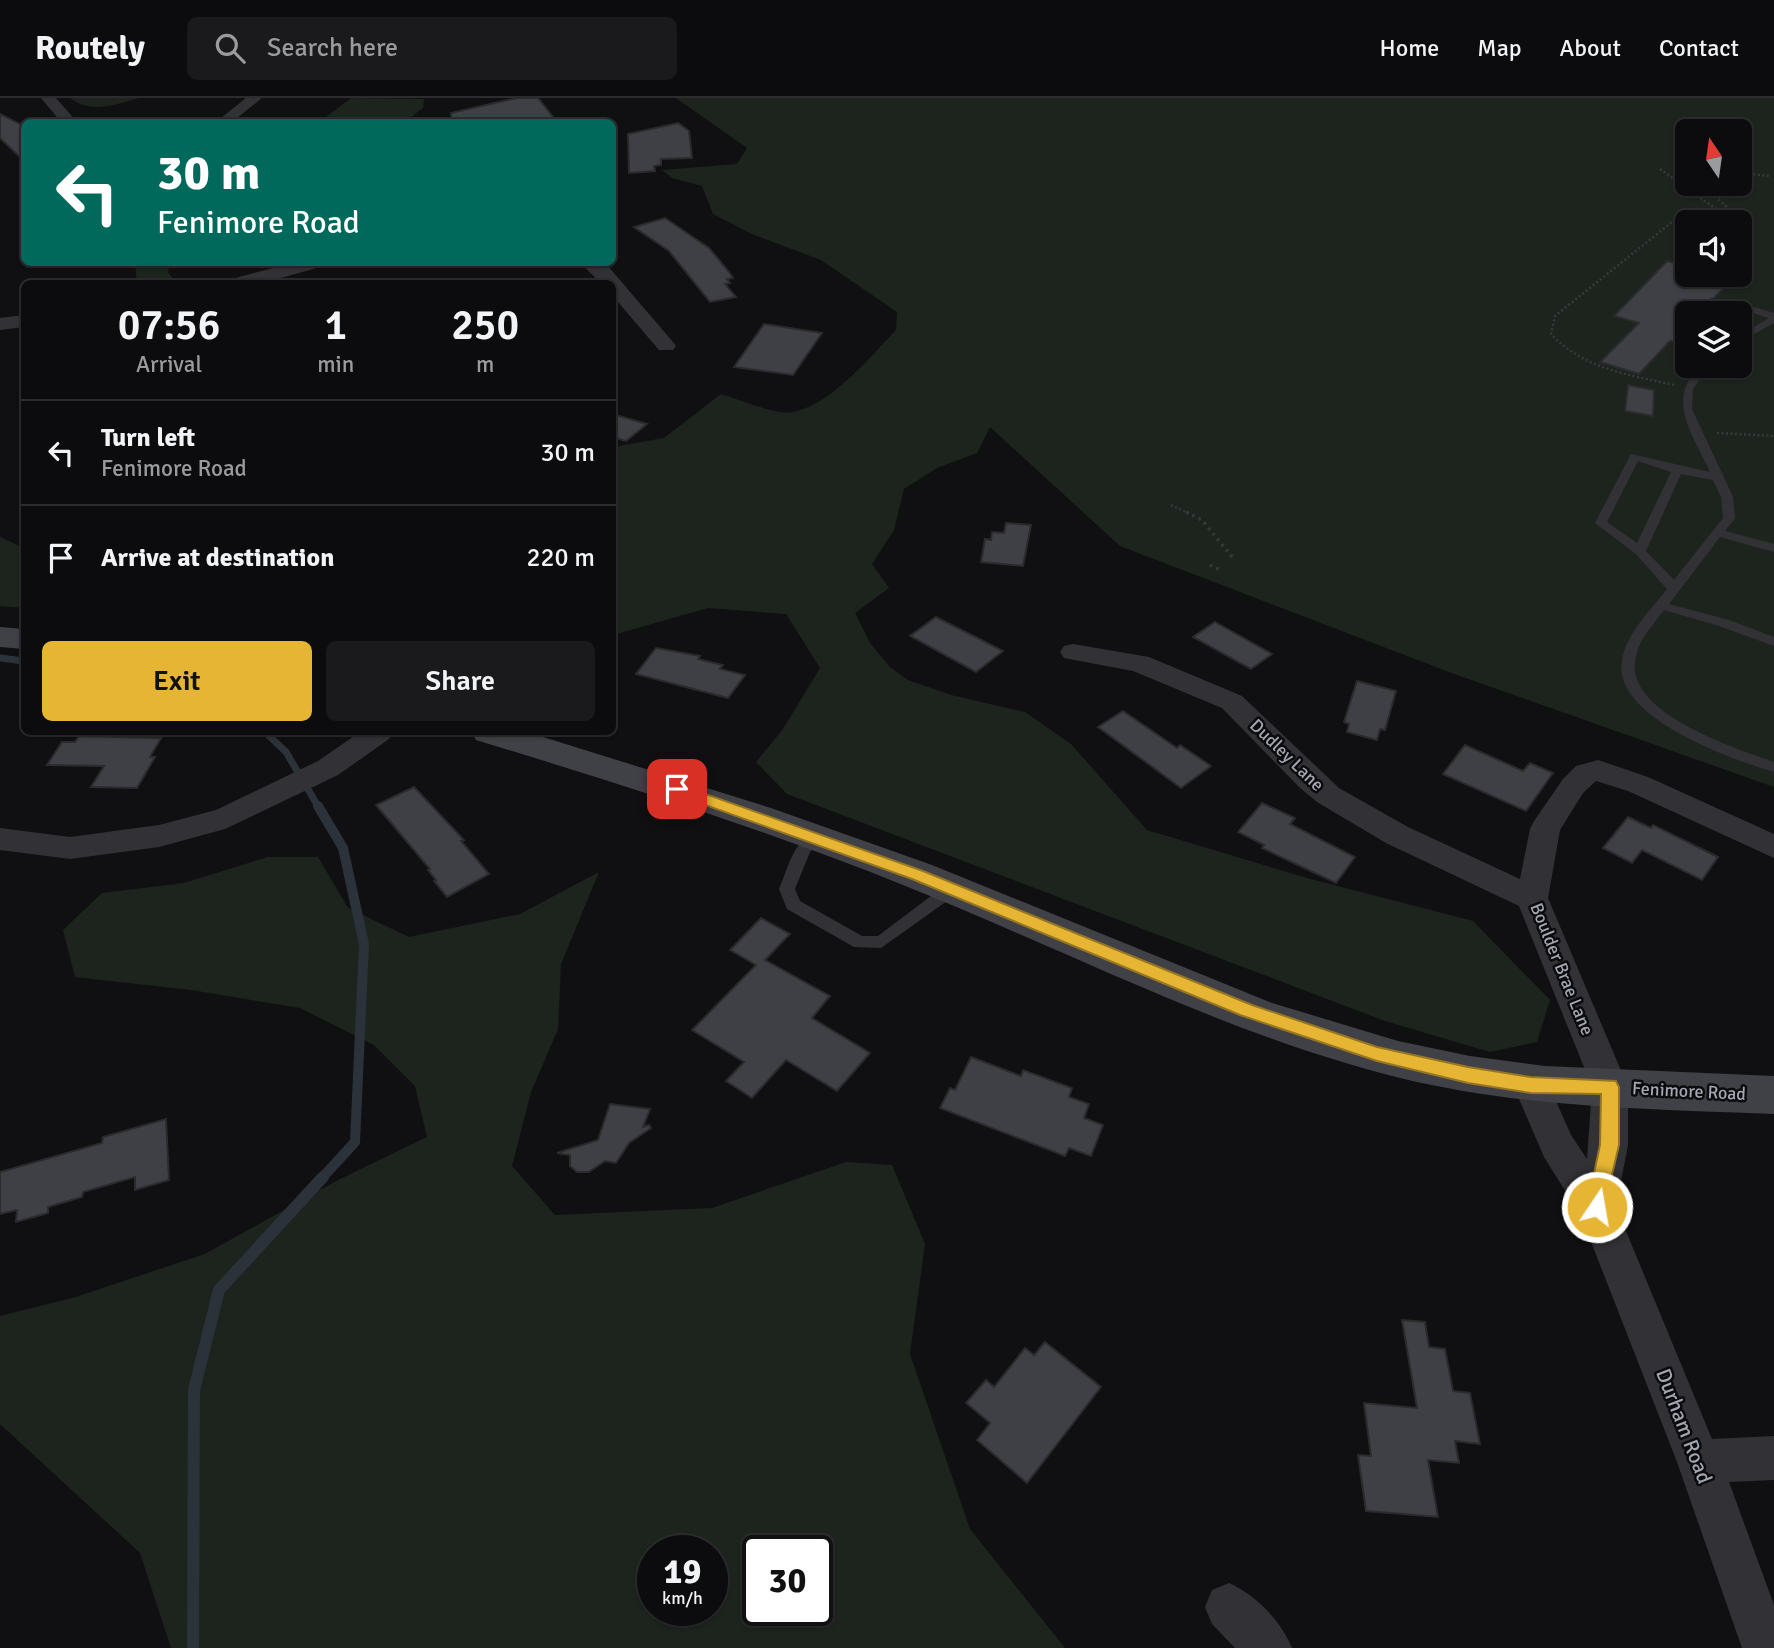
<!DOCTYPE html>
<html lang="en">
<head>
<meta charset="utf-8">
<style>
	:root { --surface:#0c0c0e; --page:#1a1a1c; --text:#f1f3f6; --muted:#9a9b9e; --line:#2c2c2e; --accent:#e6b534 }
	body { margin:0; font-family:Signika,sans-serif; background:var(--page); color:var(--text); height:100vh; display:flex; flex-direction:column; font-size:26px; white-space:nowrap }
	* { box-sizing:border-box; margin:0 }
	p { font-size:23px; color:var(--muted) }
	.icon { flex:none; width:38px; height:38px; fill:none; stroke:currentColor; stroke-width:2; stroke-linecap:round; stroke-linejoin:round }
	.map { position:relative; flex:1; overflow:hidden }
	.sheet { position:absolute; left:21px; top:182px; width:595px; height:455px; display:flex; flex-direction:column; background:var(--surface); border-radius:10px; box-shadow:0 2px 5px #0004,0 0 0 2px var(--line) }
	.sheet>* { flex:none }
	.guide { position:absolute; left:21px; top:21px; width:595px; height:147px; border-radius:10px; box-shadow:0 2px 5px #0004,0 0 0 2px var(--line); background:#00695c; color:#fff; overflow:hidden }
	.needle { width:46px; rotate:347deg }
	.fabs { position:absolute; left:1675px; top:21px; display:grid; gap:14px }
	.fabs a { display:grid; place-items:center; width:77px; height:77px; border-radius:10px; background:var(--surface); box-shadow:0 2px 5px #0004,0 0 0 2px var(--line); font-size:35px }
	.speed { position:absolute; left:637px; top:1437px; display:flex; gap:14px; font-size:35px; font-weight:700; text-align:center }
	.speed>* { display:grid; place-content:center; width:91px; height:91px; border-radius:50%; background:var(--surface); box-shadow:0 2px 5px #0004,0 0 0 2px var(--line); line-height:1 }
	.speed small { font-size:18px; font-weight:400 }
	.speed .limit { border:4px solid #111; border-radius:10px; background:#fff; color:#111 }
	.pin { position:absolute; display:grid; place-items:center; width:60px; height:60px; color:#fff; margin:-30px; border-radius:14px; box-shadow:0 4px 10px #0006 }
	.me { position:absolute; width:77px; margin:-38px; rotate:12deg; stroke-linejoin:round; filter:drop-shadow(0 0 5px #0008) }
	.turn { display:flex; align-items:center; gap:24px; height:147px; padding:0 21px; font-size:32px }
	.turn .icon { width:91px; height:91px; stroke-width:2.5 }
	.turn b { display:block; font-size:49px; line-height:60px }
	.eta { display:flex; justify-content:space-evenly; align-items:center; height:119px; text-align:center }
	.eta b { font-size:42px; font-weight:600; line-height:49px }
	.cta { display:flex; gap:14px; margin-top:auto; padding:14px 21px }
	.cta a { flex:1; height:80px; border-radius:10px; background:var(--accent); color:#111; font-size:28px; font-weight:600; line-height:80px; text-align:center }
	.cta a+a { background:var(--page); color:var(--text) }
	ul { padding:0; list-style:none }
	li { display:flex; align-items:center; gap:21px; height:105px; padding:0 21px; border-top:2px solid var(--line) }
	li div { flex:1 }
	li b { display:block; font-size:26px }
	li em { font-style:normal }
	header { display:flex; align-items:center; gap:42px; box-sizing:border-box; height:98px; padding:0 35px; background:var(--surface); border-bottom:2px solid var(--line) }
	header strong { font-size:33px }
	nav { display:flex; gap:38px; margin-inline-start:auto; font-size:24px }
	.search { width:490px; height:63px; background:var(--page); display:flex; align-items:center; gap:18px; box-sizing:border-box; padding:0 24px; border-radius:10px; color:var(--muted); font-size:26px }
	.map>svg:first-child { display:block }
</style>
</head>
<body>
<header>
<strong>Routely</strong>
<div class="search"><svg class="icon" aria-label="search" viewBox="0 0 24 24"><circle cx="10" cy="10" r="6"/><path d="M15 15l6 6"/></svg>Search here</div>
<nav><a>Home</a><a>Map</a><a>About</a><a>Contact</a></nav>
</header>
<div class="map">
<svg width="1774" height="1550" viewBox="0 0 1774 1550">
	<rect width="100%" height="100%" fill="#101012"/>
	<g fill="#1d241e" fill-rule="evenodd">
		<path d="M70,0H139C114,7 91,16 70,0Z"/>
		<polygon points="351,0 424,1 423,10 405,24 324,24 326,19"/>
		<path d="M676,0H1774V689L1449,574L1120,448L990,329L977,355L937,370L904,391L894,432L872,466L889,490L855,515L870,545L890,569L908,582L951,597L1025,614L1071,646L1147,732L1307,780L1473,823L1550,902L1537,944L1490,954L1385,923L787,696L756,664L783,631L820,570L786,516L708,510L613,537L612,456L616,453L612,434L613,349L664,340L721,296C740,302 759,310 779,314C820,321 870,259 896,232L897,214L821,162L752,136L713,116L702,88L672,80L662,72L737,66L747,50ZM1687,33H1740V86H1687ZM1687,124H1740V177H1687ZM1687,215H1740V268H1687Z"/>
		<polygon points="135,165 170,165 168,174 176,185 137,185"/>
		<polygon points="0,439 24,450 24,510 0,508"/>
		<path d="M268,759H318L348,810L409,839L520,816L599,774L561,866L558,931L531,994L512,1068L555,1117L712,1110L846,1064L892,1067L925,1146L910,1256L970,1431L1065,1550H171L140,1455L0,1326V1218L76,1199L205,1156L338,1082L427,1039L415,988L374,947L300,910L191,892L75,879L63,832L102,795L184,785ZM653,1452H712V1512H653ZM758,1452H817V1512H758Z"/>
	</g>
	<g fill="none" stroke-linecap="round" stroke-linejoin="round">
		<g stroke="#2b3239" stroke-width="7">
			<polyline points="0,560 24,563"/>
			<polyline points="265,634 286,654 319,710"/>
		</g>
		<polyline stroke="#2b3239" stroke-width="10" points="318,708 343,750 364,846 355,1044 321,1081"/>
		<polyline stroke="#2b3239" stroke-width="12" points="193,1550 194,1292 219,1192 323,1079"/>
	</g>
	<g fill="#3f4045" stroke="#2b2a2d" stroke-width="2">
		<polygon points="517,0 538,0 557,24 452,24 451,15"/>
		<polygon points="0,16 24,28 24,63 0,40"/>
		<polygon points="678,25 689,33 692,60 661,61 661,67 654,68 655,73 629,75 628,36"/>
		<polygon points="665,120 709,150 729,174 733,180 727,181 730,185 725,186 736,199 710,204 669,153 634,129"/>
		<polygon points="1667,163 1687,168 1687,177 1736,177 1714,200 1699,207 1700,215 1687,215 1687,233 1676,244 1670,243 1639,276 1600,264 1639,225 1614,218"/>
		<polygon points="764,226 822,235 793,277 734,269"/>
		<polygon points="1628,287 1654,292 1653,318 1625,313"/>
		<polygon points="612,316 647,326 626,343 612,339"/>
		<polygon points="1006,425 1031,427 1023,468 981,464 985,441 991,442 992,434 1004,435"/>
		<polygon points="936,519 1003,553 976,574 910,538"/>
		<polygon points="1215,524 1272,556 1251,571 1193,539"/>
		<polygon points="656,550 700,558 698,561 723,567 720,571 745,577 728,600 636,576"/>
		<polygon points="1357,583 1396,593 1385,632 1380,631 1377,642 1347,634 1349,626 1344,624"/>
		<polygon points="1123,613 1177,650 1180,647 1211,668 1181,690 1098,629"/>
		<polygon points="79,638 161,640 150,659 155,659 137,690 91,689 104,668 47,667 62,644 75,644"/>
		<polygon points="1465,647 1523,673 1530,665 1553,675 1526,713 1443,676"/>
		<polygon points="414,689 464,742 461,743 489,776 447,799 434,783 436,782 428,772 430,771 376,707"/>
		<polygon points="1262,705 1295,720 1290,726 1355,759 1336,785 1262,750 1264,747 1238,734"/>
		<polygon points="1628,719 1651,730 1653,727 1718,759 1702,782 1642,752 1632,765 1603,750"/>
		<polygon points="761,820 790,836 765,862 830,898 812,920 870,955 837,993 786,962 752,1000 726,983 744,964 692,932 756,867 730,852"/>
		<polygon points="971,959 1021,978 1023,972 1072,990 1069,999 1089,1006 1084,1020 1103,1027 1091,1058 1069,1050 1065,1058 940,1010 950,990 955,992"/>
		<polygon points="610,1006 650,1011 643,1029 649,1027 651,1030 629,1045 616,1065 605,1063 589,1074 577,1074 570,1068 570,1057 557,1055 598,1042"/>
		<polygon points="166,1021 169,1082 135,1092 135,1079 83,1094 82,1099 48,1109 48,1115 16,1124 17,1112 0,1116 0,1074 102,1045 103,1039"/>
		<polygon points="1402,1222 1425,1224 1429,1249 1445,1251 1453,1293 1470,1295 1480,1346 1455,1343 1459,1365 1428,1362 1438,1419 1366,1413 1358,1357 1371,1358 1364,1305 1417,1310"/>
		<polygon points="1045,1244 1101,1289 1027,1385 977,1342 990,1325 966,1305 986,1282 994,1289 1025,1250 1034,1257"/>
	</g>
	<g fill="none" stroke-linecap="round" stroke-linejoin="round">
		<g stroke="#38393d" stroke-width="2.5" stroke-dasharray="2 2.5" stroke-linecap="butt">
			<polyline points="1660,71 1716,111 1730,117 1729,120 1709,123"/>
			<polyline points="1740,75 1770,78"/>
			<polyline points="1702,86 1728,110 1724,114"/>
			<polyline points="1740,126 1747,127"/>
			<path d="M1674,287C1630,277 1583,271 1551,236L1555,218L1672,124H1711"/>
			<polyline points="1717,335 1774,338"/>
			<polyline points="1171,407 1190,416"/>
		</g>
		<g stroke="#38393d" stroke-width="3.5" stroke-dasharray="2.5 4.5" stroke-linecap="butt">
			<polyline points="1186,414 1202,422 1233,460"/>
			<polyline points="1210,467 1220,472"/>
		</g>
		<g fill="#323236" fill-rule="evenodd">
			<polygon points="1731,202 1774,215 1774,225 1740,244 1740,237 1769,220 1731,208 1711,210 1714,215 1704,215 1700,209 1713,203"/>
			<path d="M1702,268H1713L1702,278L1693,291L1692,311L1733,399L1735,420L1725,433L1774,446V454L1720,439L1669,506L1729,522L1774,539V548L1719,528L1664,512C1652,528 1637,543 1635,564C1628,616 1737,651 1774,664V674C1733,662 1611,619 1622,562C1627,534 1651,512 1667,491L1636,456L1595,425L1631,356L1710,374C1694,338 1663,299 1702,268ZM1638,363L1671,374L1637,445L1607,424ZM1681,376L1713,382L1721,399L1723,420L1674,482L1646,453Z"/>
			<path d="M815,734L823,740L810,754L795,791L800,803L862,838H878L935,795C941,788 944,783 954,786L956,790L947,803L881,850L854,849L787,811L779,791C787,773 794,741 815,734Z"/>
		</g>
		<g fill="#323236" fill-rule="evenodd">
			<polygon points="41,0 56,0 77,24 61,24"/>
			<polygon points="246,0 262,0 232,24 216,24"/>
			<polygon points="295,164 327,164 324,168 259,186 226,186 228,182"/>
			<polygon points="579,164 607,167 673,244 676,248 673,252 659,252 612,197 612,186 602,186"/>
			<polygon points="24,217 24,229 0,232 0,220"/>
			<polygon points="1073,546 1149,559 1242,598 1339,690 1408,729 1520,781 1530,731 1534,723 1563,681 1576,668 1598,662 1648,679 1774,736 1774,760 1628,693 1596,683 1583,695 1560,732 1548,800 1628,989 1628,1047 1616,1109 1712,1341 1774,1338 1774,1382 1729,1384 1774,1507 1774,1550 1742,1550 1677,1364 1581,1118 1544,1059 1513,987 1518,976 1531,972 1544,976 1571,1037 1587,1061 1592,989 1519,808 1386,745 1317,704 1299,689 1222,610 1133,573 1064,560 1060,554 1064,548"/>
			<polygon points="360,634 393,634 389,641 338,677 225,731 159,749 70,761 0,752 0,730 70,739 159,727 216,712 318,663"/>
			<path d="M1229,1485C1256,1497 1281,1523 1292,1550H1235L1212,1526L1205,1509L1212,1492Z"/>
		</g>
		<g fill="#404146" fill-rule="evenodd">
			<polygon points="0,529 24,531 24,551 0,549"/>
			<path d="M471,634H527L771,710L932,767L1272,905L1398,943L1470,958L1545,968L1774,978V1016C1648,1011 1524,1010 1400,980C1227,937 1068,853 903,787C764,731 620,686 476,642Z"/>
		</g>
	</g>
	<polygon fill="#e6b534" stroke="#967622" stroke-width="2" points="677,686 923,773 1252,907 1377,949 1468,969 1531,979 1616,983 1619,989 1619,1047 1603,1115 1597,1118 1590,1115 1587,1109 1600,1047 1601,996 1531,995 1468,985 1377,963 1240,917 912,781 672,695 670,691"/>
	<g text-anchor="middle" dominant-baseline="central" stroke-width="5" stroke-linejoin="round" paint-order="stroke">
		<g font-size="18" fill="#a2a6b2" stroke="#0b0b0d">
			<text transform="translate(1287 657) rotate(44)">Dudley Lane</text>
			<text transform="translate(1562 871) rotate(68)">Boulder Brae Lane</text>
			<text transform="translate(1689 993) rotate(3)">Fenimore Road</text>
		</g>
		<g font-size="21" fill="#a2a6b2" stroke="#0b0b0d">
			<text transform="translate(1684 1328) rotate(69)">Durham Road</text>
		</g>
	</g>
</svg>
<div class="fabs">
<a><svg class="needle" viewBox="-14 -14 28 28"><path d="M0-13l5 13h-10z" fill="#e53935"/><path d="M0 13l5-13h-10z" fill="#9a9b9e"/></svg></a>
<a><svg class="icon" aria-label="sound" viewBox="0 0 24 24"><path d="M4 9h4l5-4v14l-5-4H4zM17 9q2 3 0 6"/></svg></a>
<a><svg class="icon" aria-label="layers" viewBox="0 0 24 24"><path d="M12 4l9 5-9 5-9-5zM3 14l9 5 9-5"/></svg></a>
</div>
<div class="speed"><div>19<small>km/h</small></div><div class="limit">30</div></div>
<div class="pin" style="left:677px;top:691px;background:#d93025"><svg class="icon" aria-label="arrive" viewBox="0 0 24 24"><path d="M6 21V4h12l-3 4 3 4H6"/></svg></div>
<svg class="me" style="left:1597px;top:1109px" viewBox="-20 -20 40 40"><circle r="17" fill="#e6b534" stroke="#fff" stroke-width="3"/><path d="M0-11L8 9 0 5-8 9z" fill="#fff"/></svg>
<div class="guide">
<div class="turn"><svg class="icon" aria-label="left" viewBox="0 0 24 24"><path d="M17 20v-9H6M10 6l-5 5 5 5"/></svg><div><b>30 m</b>Fenimore Road</div></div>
</div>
<section class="sheet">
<div class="eta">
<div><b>07:56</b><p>Arrival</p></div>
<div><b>1</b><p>min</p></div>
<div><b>250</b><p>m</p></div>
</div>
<ul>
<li><svg class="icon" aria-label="left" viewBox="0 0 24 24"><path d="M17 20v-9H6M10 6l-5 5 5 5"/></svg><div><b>Turn left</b><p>Fenimore Road</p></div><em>30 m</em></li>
<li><svg class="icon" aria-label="arrive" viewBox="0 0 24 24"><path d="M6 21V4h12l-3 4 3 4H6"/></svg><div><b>Arrive at destination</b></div><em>220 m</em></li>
</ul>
<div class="cta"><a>Exit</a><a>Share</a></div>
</section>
</div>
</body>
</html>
